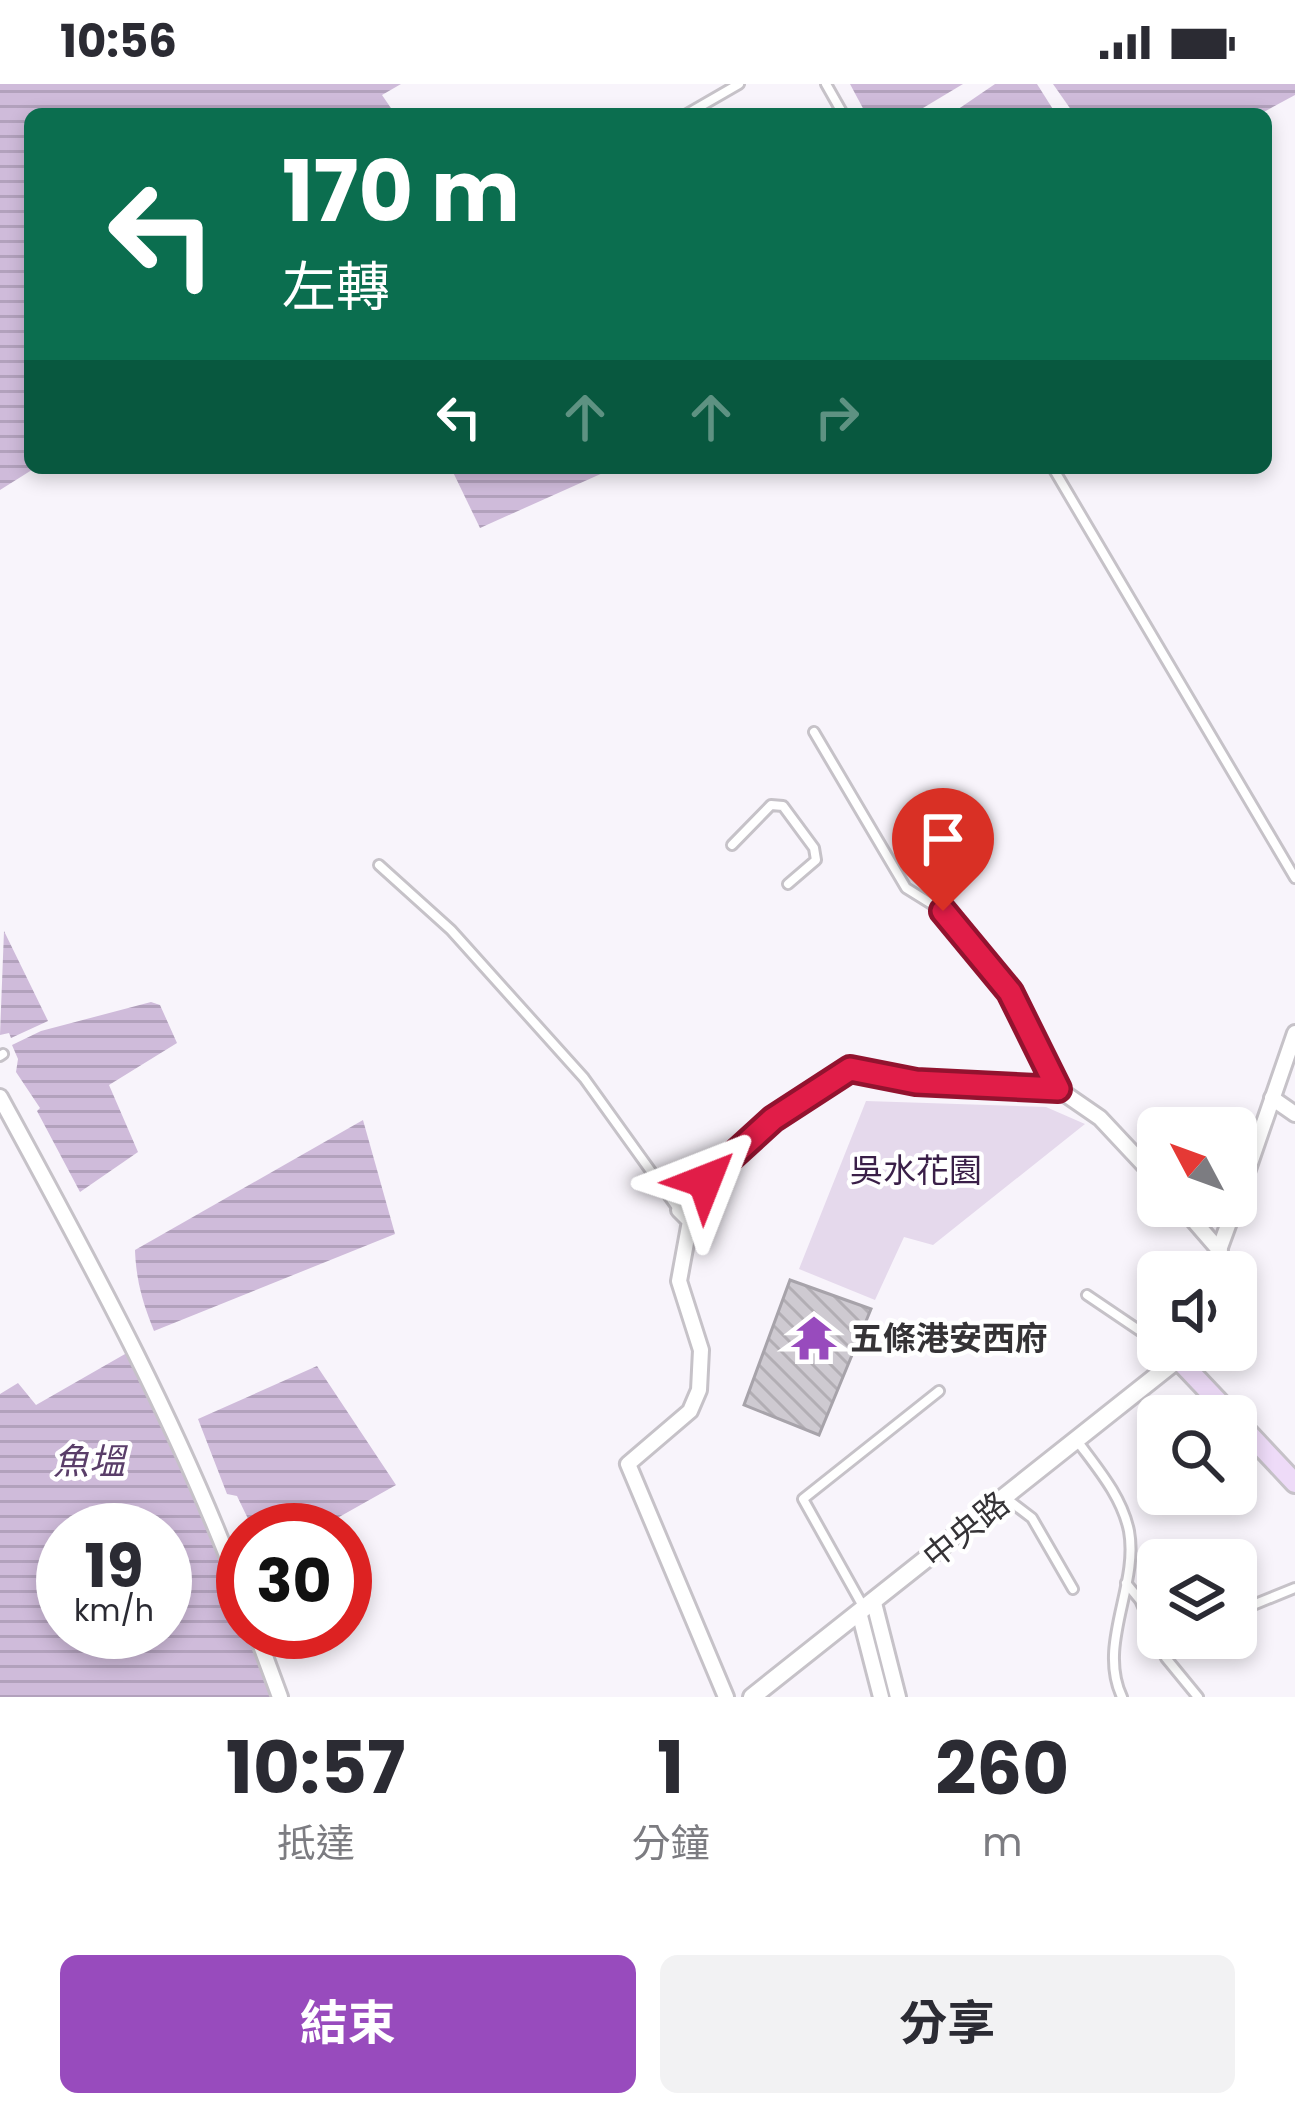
<!DOCTYPE html>
<html lang="zh-TW">
<head>
<meta charset="utf-8">
<style>
	:root { --surface:#fff; --page:#f2f2f3; --text:#2b2b33; --muted:#7c7c81; --accent:#984bbd }
	body { margin:0; font-family:Poppins,"Noto Sans TC",sans-serif; background:var(--page); color:var(--text); height:100vh; display:flex; flex-direction:column; font-size:45px; white-space:nowrap }
	* { box-sizing:border-box; margin:0 }
	p { font-size:39px; color:var(--muted) }
	.icon { flex:none; width:66px; height:66px; fill:none; stroke:currentColor; stroke-width:2; stroke-linecap:round; stroke-linejoin:round }
	.map { position:relative; height:1613px; overflow:hidden }
	.drawer { display:flex; flex-direction:column; background:var(--surface); flex:1 }
	.drawer>* { flex:none }
	.banner { position:absolute; left:24px; top:24px; width:1248px; height:366px; border-radius:18px; box-shadow:0 6px 18px #0003; background:#0b6e4f; color:#fff; overflow:hidden }
	.needle { width:78px; rotate:311deg }
	.buttons { position:absolute; left:1137px; top:1023px; display:grid; gap:24px }
	.buttons a { display:grid; place-items:center; width:120px; height:120px; border-radius:18px; background:var(--surface); box-shadow:0 6px 18px #0003; font-size:60px }
	.speed { position:absolute; left:36px; top:1419px; display:flex; gap:24px; font-size:60px; font-weight:700; text-align:center }
	.speed>* { display:grid; place-content:center; width:156px; height:156px; border-radius:50%; background:var(--surface); box-shadow:0 6px 18px #0003; line-height:1 }
	.speed small { font-size:30px; font-weight:400 }
	.speed .limit { border:18px solid #d22; background:#fff; color:#111 }
	.pin { position:absolute; display:grid; place-items:center; width:102px; height:102px; color:#fff; margin:-123px -51px; border-radius:50% 50% 50% 0; rotate:-45deg; box-shadow:0 0 12px #0007 }
	.pin .icon { rotate:45deg }
	.me { position:absolute; width:132px; margin:-66px; rotate:45deg; stroke-linejoin:round; filter:drop-shadow(0 0 9px #0008) }
	.turn { display:flex; align-items:center; gap:42px; height:252px; padding:0 60px; font-size:54px }
	.turn .icon { width:156px; height:156px; stroke-width:2.5 }
	.turn b { display:block; font-size:84px; line-height:102px }
	.lanes { display:flex; align-items:center; height:114px; padding:0 60px; background:#0003; justify-content:center; gap:60px; direction:ltr }
	.lanes .off { opacity:.35 }
	.eta { display:flex; justify-content:space-evenly; align-items:center; height:204px; text-align:center }
	.eta b { font-size:72px; font-weight:700; line-height:84px }
	.cta { display:flex; gap:24px; margin-top:auto; padding:24px 60px }
	.cta a { flex:1; height:138px; border-radius:18px; background:var(--accent); color:#fff; font-size:48px; font-weight:700; line-height:138px; text-align:center }
	.cta a+a { background:var(--page); color:var(--text) }
	.status { display:flex; justify-content:space-between; align-items:center; height:84px; padding:0 60px; background:var(--surface); direction:ltr }
	.status svg { height:33px; fill:currentColor }
	.map>svg:first-child { display:block }
</style>
</head>
<body>
<div class="status"><b>10:56</b><svg viewBox="0 0 49 12"><path d="M0 12V9h3v3zM5 12V6h3v6zM10 12V3h3v9zM15 12V0h3v12zM26 1h20v11H26zM47 4h2v5h-2z"/></svg></div>
<div class="map">
<svg width="1295" height="1613" viewBox="0 0 1295 1613">
	<defs>
		<pattern id="water-rules" width="6" height="5" patternUnits="userSpaceOnUse" patternTransform="scale(3)"><rect width="6" height="5" fill="#cfbbda"/><path d="M0 2.5h6" fill="none" stroke="#b2a1bc"/></pattern>
		<pattern id="building-back-hatch" width="6" height="6" patternUnits="userSpaceOnUse" patternTransform="scale(3)"><rect width="6" height="6" fill="#cecad1"/><path d="M-1 5l2 2M0 0l6 6M5-1l2 2" fill="none" stroke="#b2aeb4"/></pattern>
	</defs>
	<rect width="100%" height="100%" fill="#f8f4fb"/>
	<polygon fill="#e5d9ec" points="866,1017 1046,1023 1085,1040 933,1161 904,1153 875,1216 799,1185"/>
	<g fill="url(#water-rules)" fill-rule="evenodd">
		<polygon points="0,0 401,0 382,11 395,30 30,30 30,384 35,384 0,406"/>
		<polygon points="850,0 963,0 913,30 866,30"/>
		<polygon points="995,0 1037,0 1056,30 951,30"/>
		<polygon points="1053,0 1295,0 1295,11 1260,30 1074,30"/>
		<polygon points="451,384 614,384 480,444"/>
		<polygon points="4,847 48,937 11,954 9,949 0,951"/>
		<polygon points="151,918 160,921 177,959 109,1001 138,1068 80,1108 37,1027 40,1024 16,988 18,975 12,961 41,947"/>
		<path d="M363,1036L395,1150L154,1247C141,1215 136,1193 135,1166Z"/>
		<path d="M132,1266L243,1502V1548H261L287,1613H0V1310L18,1299L36,1321ZM63,1446H165V1548H63Z"/>
		<polygon points="317,1282 396,1401 316,1446 248,1446 251,1441 237,1412 227,1410 198,1335"/>
	</g>
	<polygon fill="url(#building-back-hatch)" stroke="#a7a3aa" stroke-width="3" points="790,1196 871,1225 819,1351 744,1321"/>
	<g fill="none" stroke-linecap="round" stroke-linejoin="round">
		<g stroke="#c6c2c8" stroke-width="14">
			<g id="service">
				<polyline points="826,0 843,30"/>
				<polyline points="687,30 739,0"/>
				<polyline points="1053,384 1295,794"/>
				<polyline points="814,648 906,804 943,827 1010,908 1057,1004"/>
				<polyline points="732,761 771,721 783,722 814,764 816,776 788,800"/>
				<polyline points="379,781 451,846 584,994 678,1125"/>
				<polyline points="0,972 3,970"/>
				<polyline points="1087,1211 1158,1259"/>
				<path d="M1078,1358C1098,1385 1122,1413 1129,1447C1139,1502 1097,1560 1122,1613"/>
				<polyline points="1007,1415 1032,1434 1073,1505"/>
				<polyline points="225,1463 243,1456"/>
				<polyline points="1126,1499 1140,1516 1166,1574 1198,1613"/>
				<polyline points="1253,1521 1295,1504"/>
				<polyline points="864,1524 803,1415 939,1307"/>
			</g>
		</g>
		<g stroke="#c6c2c8" stroke-width="20">
			<g id="minor">
				<path d="M0,1013C88,1175 179,1340 243,1513"/>
				<polyline points="1272,1014 1295,1030"/>
				<polyline points="1236,1120 1295,949"/>
				<polyline points="1181,1122 1220,1167"/>
				<polyline points="1211,1188 1235,1122"/>
				<polyline points="874,1519 898,1613"/>
				<polyline points="859,1528 881,1613"/>
				<polyline points="256,1548 280,1613"/>
				<path d="M726,1613L628,1380L690,1327L699,1306L701,1266L679,1197L690,1137L679,1126C733,1066 783,1029 850,985L916,998L1058,1005L1100,1034L1158,1096"/>
			</g>
		</g>
		<g stroke="#c6c2c8" stroke-width="22">
			<polyline id="tertiary" points="752,1613 1178,1275"/>
		</g>
		<g stroke="#c6c2c8" stroke-width="24">
			<g id="secondary">
				<polyline points="1178,1275 1232,1332"/>
				<polyline points="1236,1336 1295,1399"/>
			</g>
		</g>
		<use href="#service" stroke="#fff" stroke-width="8"/>
		<use href="#minor" stroke="#fff" stroke-width="14"/>
		<use href="#tertiary" stroke="#fff" stroke-width="16"/>
		<use href="#secondary" stroke="#eedbf8" stroke-width="18"/>
	</g>
	<g fill="none" stroke-linecap="round" stroke-linejoin="round">
		<g stroke="#92132f" stroke-width="30">
			<polyline id="route" points="705,1097 773,1035 850,985 916,998 1058,1005 1010,908 943,827"/>
		</g>
		<use href="#route" stroke="#e11d48" stroke-width="21"/>
	</g>
	<defs>
		<g id="temple-bare" transform="scale(3.6)"><path d="M0-6L5-2H3V0L6.5 2.5H4V6H1.5V3h-3V6H-4V2.5H-6.5L-3 0V-2H-5Z" fill="#984bbd" stroke="#fff" stroke-width="2.5" paint-order="stroke"/></g>
	</defs>
	<g fill-rule="evenodd">
		<use href="#temple-bare" x="814" y="1254"/>
	</g>
	<g text-anchor="middle" dominant-baseline="central" stroke-width="9" stroke-linejoin="round" paint-order="stroke">
		<g font-size="33" fill="#3a1f48" stroke="#fff">
			<text x="916" y="1086">吳水花園</text>
		</g>
		<g font-size="33" font-weight="bold" fill="#353336" stroke="#fff" text-anchor="start">
			<text x="850" y="1254">五條港安西府</text>
		</g>
		<g font-size="33" fill="#353336" stroke="#fff">
			<text transform="translate(966 1446) rotate(-39)">中央路</text>
		</g>
		<g font-size="36" font-style="italic" fill="#5a3e69" stroke="#fff">
			<text x="89" y="1377">魚塭</text>
		</g>
	</g>
</svg>
<div class="buttons">
<a><svg class="needle" viewBox="-14 -14 28 28"><path d="M0-13l5 13h-10z" fill="#e53935"/><path d="M0 13l5-13h-10z" fill="#7c7c81"/></svg></a>
<a><svg class="icon" aria-label="sound" viewBox="0 0 24 24"><path d="M4 9h4l5-4v14l-5-4H4zM17 9q2 3 0 6"/></svg></a>
<a><svg class="icon" aria-label="search" viewBox="0 0 24 24"><circle cx="10" cy="10" r="6"/><path d="M15 15l6 6"/></svg></a>
<a><svg class="icon" aria-label="layers" viewBox="0 0 24 24"><path d="M12 4l9 5-9 5-9-5zM3 14l9 5 9-5"/></svg></a>
</div>
<div class="speed"><div>19<small>km/h</small></div><div class="limit">30</div></div>
<div class="pin" style="left:943px;top:827px;background:#d93025"><svg class="icon" aria-label="arrive" viewBox="0 0 24 24"><path d="M6 21V4h12l-3 4 3 4H6"/></svg></div>
<svg class="me" style="left:705px;top:1097px" viewBox="-20 -20 40 40"><path d="M0-17L14 15 0 8-14 15z" fill="#e11d48" stroke="#fff" stroke-width="4"/></svg>
<div class="banner">
<div class="turn"><svg class="icon" aria-label="left" viewBox="0 0 24 24"><path d="M17 20v-9H6M10 6l-5 5 5 5"/></svg><div><b>170 m</b>左轉</div></div>
<div class="lanes"><svg class="icon" aria-label="left" viewBox="0 0 24 24"><path d="M17 20v-9H6M10 6l-5 5 5 5"/></svg><svg class="icon off" aria-label="ahead" viewBox="0 0 24 24"><path d="M12 20V5M6 11l6-6 6 6"/></svg><svg class="icon off" aria-label="ahead" viewBox="0 0 24 24"><path d="M12 20V5M6 11l6-6 6 6"/></svg><svg class="icon off" aria-label="right" viewBox="0 0 24 24"><path d="M7 20v-9h11M14 6l5 5-5 5"/></svg></div>
</div>
</div>
<section class="drawer">
<div class="eta">
<div><b>10:57</b><p>抵達</p></div>
<div><b>1</b><p>分鐘</p></div>
<div><b>260</b><p>m</p></div>
</div>
<div class="cta"><a>結束</a><a>分享</a></div>
</section>
</body>
</html>
